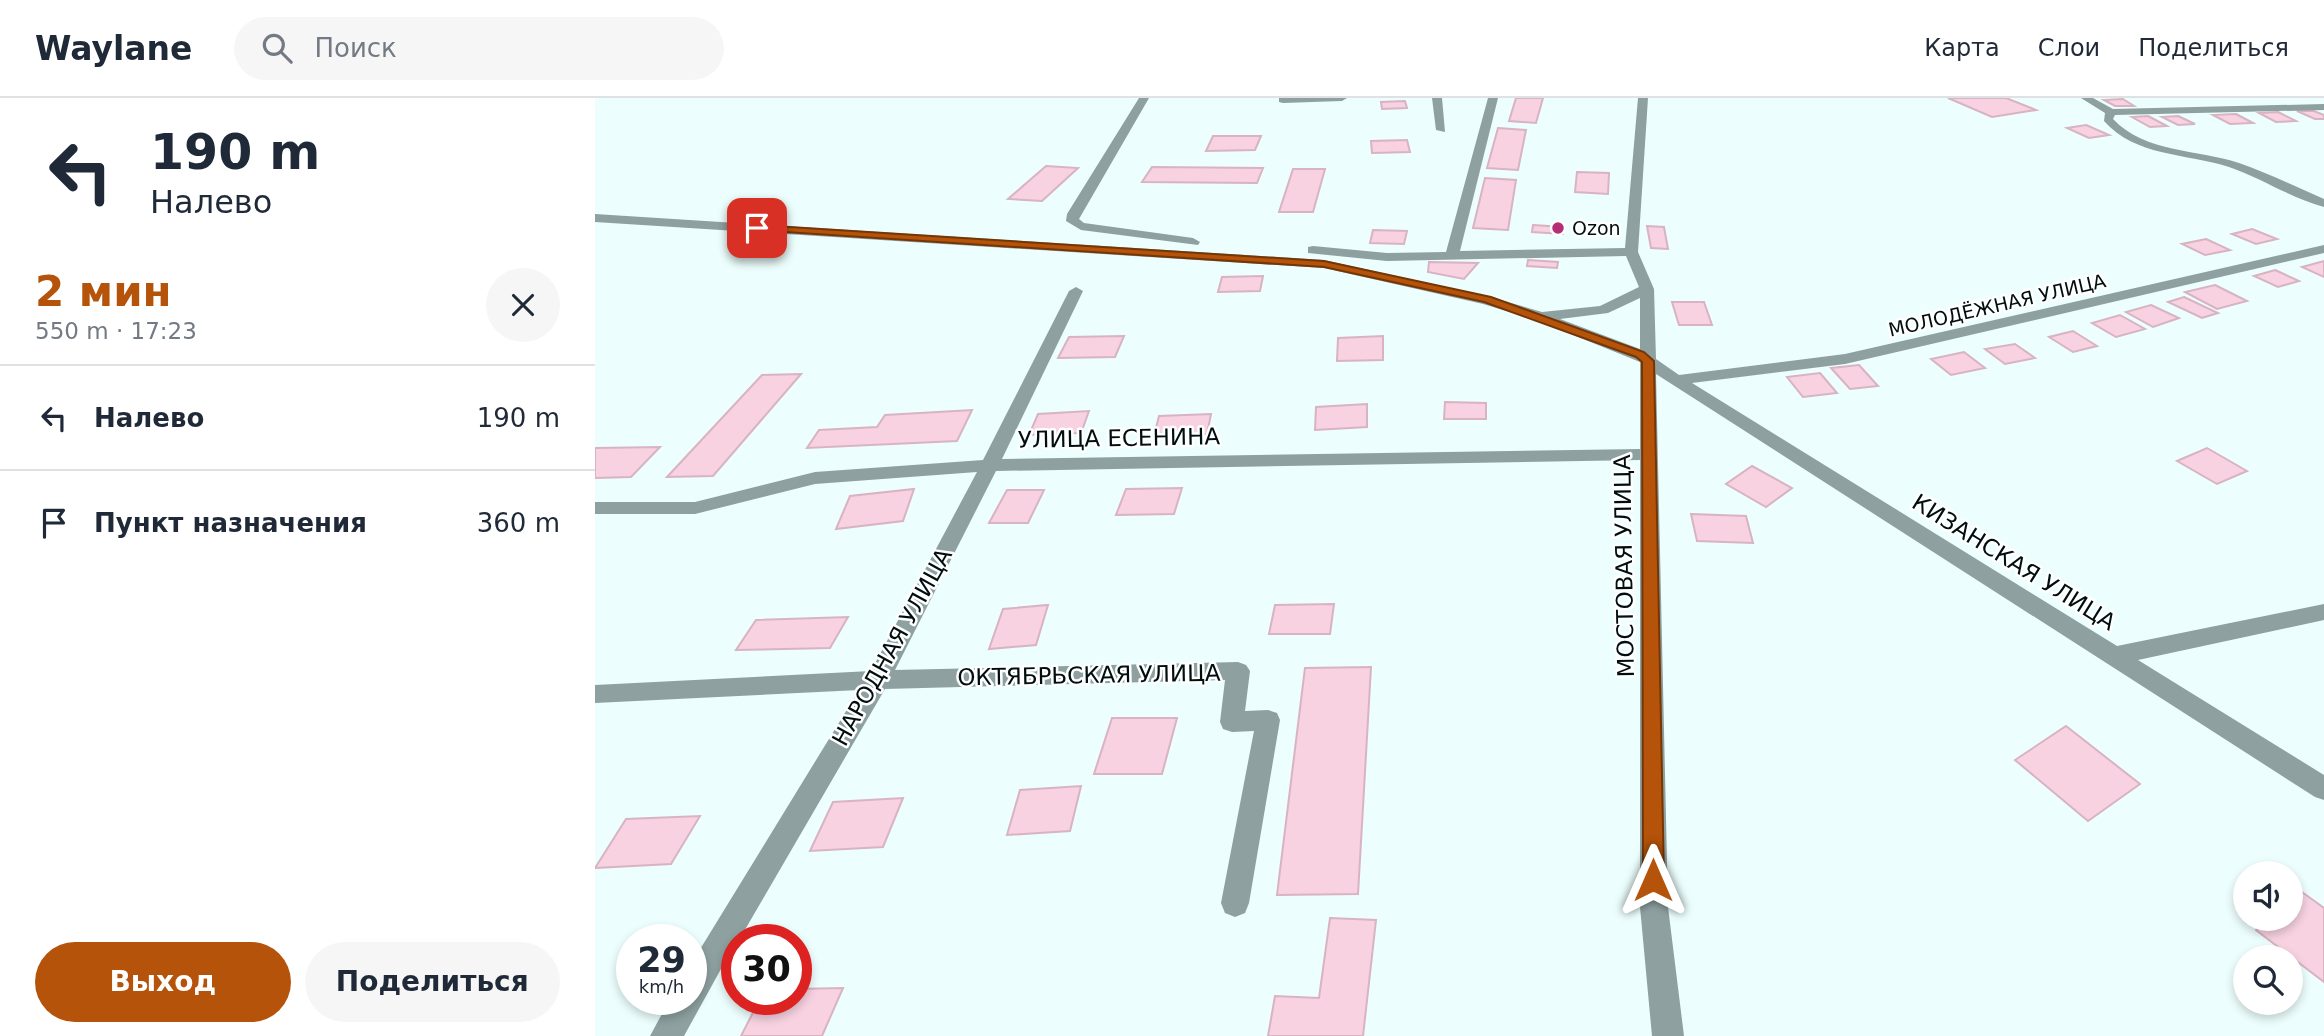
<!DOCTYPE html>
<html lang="ru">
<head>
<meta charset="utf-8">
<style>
	:root { --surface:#fff; --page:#f6f6f7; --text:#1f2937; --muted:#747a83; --line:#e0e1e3; --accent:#b45309 }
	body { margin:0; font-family:"DejaVu Sans",sans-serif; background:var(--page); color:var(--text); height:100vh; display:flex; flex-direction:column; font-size:26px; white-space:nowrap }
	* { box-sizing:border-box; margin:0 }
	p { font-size:23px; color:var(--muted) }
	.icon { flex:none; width:38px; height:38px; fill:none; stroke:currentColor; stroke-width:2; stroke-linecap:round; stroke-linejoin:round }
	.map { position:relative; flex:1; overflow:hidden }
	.details { display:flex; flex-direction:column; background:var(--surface); width:595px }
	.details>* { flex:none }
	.hud { background:#fff; color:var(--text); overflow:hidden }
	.tools { position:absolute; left:1638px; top:763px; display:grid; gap:14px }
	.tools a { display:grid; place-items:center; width:70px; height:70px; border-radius:50%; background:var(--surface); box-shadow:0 4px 10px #0003; font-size:35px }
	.speed { position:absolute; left:21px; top:826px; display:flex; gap:14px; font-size:35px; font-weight:700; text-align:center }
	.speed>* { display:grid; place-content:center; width:91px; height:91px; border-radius:50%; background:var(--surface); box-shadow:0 4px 10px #0003; line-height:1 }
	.speed small { font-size:18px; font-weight:400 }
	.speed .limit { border:10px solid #d22; background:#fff; color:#111 }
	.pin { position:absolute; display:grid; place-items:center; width:60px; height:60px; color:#fff; margin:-30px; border-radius:14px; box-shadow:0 4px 10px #0006 }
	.me { position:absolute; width:77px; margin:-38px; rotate:0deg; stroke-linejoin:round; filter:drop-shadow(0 0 5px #0008) }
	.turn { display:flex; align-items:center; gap:24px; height:147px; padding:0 35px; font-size:32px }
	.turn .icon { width:91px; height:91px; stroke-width:2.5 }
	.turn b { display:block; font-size:49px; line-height:60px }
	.round { display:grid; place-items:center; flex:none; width:74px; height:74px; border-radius:37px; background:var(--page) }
	.overview { display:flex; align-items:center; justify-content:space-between; height:119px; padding:0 35px }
	h1 { font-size:42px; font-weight:700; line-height:52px; color:var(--accent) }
	.primary-button { display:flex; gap:14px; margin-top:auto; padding:14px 35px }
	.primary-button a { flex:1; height:80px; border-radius:42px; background:var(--accent); color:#fff; font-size:28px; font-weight:700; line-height:80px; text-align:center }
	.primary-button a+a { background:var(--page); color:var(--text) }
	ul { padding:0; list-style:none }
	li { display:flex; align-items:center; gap:21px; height:105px; padding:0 35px; border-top:2px solid var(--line) }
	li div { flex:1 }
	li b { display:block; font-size:26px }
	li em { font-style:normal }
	header { display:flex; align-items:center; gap:42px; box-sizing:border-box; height:98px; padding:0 35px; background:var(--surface); border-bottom:2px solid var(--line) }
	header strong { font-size:33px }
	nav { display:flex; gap:38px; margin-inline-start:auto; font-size:24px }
	.search { width:490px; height:63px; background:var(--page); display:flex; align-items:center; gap:18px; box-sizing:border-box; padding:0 24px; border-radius:38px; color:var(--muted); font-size:26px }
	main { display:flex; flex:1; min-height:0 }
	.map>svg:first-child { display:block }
</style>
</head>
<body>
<header>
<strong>Waylane</strong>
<div class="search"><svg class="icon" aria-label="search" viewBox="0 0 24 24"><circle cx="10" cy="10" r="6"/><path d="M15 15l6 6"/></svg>Поиск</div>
<nav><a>Карта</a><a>Слои</a><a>Поделиться</a></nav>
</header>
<main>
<section class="details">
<div class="hud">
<div class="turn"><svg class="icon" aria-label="left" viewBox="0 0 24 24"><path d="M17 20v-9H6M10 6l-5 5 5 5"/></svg><div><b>190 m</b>Налево</div></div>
</div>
<div class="overview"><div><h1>2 мин</h1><p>550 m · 17:23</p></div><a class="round"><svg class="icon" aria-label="close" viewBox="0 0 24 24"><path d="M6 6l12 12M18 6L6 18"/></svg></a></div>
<ul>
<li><svg class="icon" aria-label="left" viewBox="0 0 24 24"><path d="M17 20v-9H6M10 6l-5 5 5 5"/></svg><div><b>Налево</b></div><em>190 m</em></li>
<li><svg class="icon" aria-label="arrive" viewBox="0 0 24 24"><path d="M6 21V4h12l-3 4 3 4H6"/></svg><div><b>Пункт назначения</b></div><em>360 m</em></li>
</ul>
<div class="primary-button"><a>Выход</a><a>Поделиться</a></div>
</section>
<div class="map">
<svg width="1729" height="938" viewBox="0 0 1729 938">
	<rect width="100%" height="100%" fill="#ecfefd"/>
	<g fill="#f8d2e1" stroke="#d8b3c2" stroke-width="2">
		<polygon points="921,0 948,0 941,25 914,23"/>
		<polygon points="1353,0 1411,0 1441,12 1397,19"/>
		<polygon points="1528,1 1539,8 1520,8 1509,2"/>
		<polygon points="810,3 812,10 787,11 786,4"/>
		<polygon points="1702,13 1719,13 1729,17 1729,21 1720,21"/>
		<polygon points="1683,14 1701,23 1681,24 1664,15"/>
		<polygon points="1641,16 1658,25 1635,26 1618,17"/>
		<polygon points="1553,18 1572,28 1555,29 1537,19"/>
		<polygon points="1583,18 1600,26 1583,27 1567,19"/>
		<polygon points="1491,27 1514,37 1494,40 1472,30"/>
		<polygon points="903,30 931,32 923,72 892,70"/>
		<polygon points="618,38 666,38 660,52 611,53"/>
		<polygon points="812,42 815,54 777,55 776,43"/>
		<polygon points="451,68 483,70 447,103 413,101"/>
		<polygon points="557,69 668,70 662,85 547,84"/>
		<polygon points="698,71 730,71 718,114 684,114"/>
		<polygon points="982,74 1014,75 1013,96 980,94"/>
		<polygon points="890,80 921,82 913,132 878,130"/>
		<polygon points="938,127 968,129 968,136 937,134"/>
		<polygon points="1052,128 1069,129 1073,151 1056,150"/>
		<polygon points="1657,131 1682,141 1661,146 1637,136"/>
		<polygon points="778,132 812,133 809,146 775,145"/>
		<polygon points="1611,141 1635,152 1610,157 1587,146"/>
		<polygon points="933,162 963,164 962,170 932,168"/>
		<polygon points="1729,163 1729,179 1707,169"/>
		<polygon points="834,164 883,165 869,181 833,174"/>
		<polygon points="1680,172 1704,183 1683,189 1659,178"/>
		<polygon points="668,178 665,193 623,194 627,179"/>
		<polygon points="1620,187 1652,203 1622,211 1590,194"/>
		<polygon points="1589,199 1623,215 1607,220 1573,204"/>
		<polygon points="1077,204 1109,204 1117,227 1084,227"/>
		<polygon points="1556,207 1584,220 1558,229 1531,214"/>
		<polygon points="1525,217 1550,231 1521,239 1497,225"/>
		<polygon points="1478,233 1502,248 1478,254 1454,239"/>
		<polygon points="529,238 520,259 463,260 474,239"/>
		<polygon points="788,238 788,262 742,263 743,240"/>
		<polygon points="1420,246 1440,260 1410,266 1390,251"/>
		<polygon points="1369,254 1390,270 1356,277 1336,261"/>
		<polygon points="1264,267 1283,288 1255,291 1236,270"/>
		<polygon points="1225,275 1242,295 1208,299 1192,279"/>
		<polygon points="206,276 118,378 72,379 167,277"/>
		<polygon points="850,304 891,305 891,321 849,321"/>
		<polygon points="772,306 772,329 720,332 721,309"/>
		<polygon points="377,312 362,343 212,350 224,332 282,329 290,317"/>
		<polygon points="494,313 486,335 434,337 443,316"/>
		<polygon points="616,316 612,336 559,338 564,318"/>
		<polygon points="65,349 36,379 0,380 0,350"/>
		<polygon points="1612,350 1652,373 1622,386 1582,363"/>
		<polygon points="1157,368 1197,390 1171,409 1131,386"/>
		<polygon points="587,390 579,416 521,417 531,391"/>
		<polygon points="319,391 308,423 241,431 255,398"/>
		<polygon points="412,392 449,392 433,425 394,425"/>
		<polygon points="1096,416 1151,418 1158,445 1102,443"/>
		<polygon points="739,506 735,536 674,536 680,507"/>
		<polygon points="453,507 441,547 394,551 408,511"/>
		<polygon points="253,519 235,550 141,552 161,522"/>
		<polygon points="776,569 763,796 682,797 710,570"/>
		<polygon points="517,620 582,620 567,676 499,676"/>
		<polygon points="1471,628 1545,686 1493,723 1420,662"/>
		<polygon points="486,688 475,733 412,737 425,692"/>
		<polygon points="308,700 288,749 215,753 238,704"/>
		<polygon points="105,718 76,766 0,770 31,721"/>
		<polygon points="1700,789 1729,810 1729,884 1661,832 1671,821 1696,821 1696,794"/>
		<polygon points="735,820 781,822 768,938 673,938 680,898 724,900"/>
		<polygon points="248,890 227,938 146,938 165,901 201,901 201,891"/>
	</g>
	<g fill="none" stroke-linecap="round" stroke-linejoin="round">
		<g fill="#8ea0a0" fill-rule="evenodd">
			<polygon points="544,0 554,0 484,121 489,125 598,140 605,144 603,147 486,132 471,123 472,116"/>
			<polygon points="684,0 752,0 747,3 688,5 684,4"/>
			<polygon points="837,0 847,0 850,34 841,32"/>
			<path d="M893,0H903L865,153L1030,150L1043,0H1053L1043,154L1059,191L1061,261L1084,277L1250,256L1729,147V155L1250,266L1097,285L1522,548L1729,506V522L1543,562L1729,677V702L1720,699L1061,276L1073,809L1089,938H1057L1045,809V362L401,373L300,572L643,564L651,567L655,573L650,613L673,612L682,615L685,622L654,805L650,815L640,819L630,815L626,805L659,633L637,634L628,631L625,624L630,582L290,591L144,842H142L89,938H55L75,901H96V866L264,592L0,605V587L276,573L382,374L220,386L100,416H0V404H100L220,374L388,362L474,193L481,189L488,193L407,361L1045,351V264L941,222L888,206L729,170L0,124V116L729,162L892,198L947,214L1005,208L1044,189L1031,158L792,163L713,155V149L718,148L792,155L851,154ZM1045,200V251L965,221L1013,215Z"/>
			<path d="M1486,0H1498L1518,11L1729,6V12L1520,17L1518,21C1550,55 1602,51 1644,65C1673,75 1701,89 1729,101V109C1696,100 1666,80 1634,69C1591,55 1541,59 1509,23L1510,15Z"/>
		</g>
	</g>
	<polygon fill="#b45309" stroke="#753606" stroke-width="2" points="162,127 729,163 896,199 1049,254 1059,263 1069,782 1066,789 1058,792 1051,789 1048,782 1047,264 1041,259 889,204 729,169 159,132 157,130"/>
	<circle fill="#b32e74" stroke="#fff" stroke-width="2.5" cx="963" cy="130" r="7"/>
	<g text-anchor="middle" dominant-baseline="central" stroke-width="5" stroke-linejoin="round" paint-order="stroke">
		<g font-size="19" fill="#010e0e" stroke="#fff" text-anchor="start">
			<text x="977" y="130">Ozon</text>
		</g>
		<g font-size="19" fill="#010e0e" stroke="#fff">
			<text transform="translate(1402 207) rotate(-13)">МОЛОДЁЖНАЯ УЛИЦА</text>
		</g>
		<g font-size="23" fill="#010e0e" stroke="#fff">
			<text transform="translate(524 340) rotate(-1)">УЛИЦА ЕСЕНИНА</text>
			<text transform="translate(1419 464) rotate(32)">КИЗАНСКАЯ УЛИЦА</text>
			<text transform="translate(1029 468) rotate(-91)">МОСТОВАЯ УЛИЦА</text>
			<text transform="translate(297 549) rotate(-61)">НАРОДНАЯ УЛИЦА</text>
			<text transform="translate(494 577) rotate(-1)">ОКТЯБРЬСКАЯ УЛИЦА</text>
		</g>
	</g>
</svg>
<div class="tools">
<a><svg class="icon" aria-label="sound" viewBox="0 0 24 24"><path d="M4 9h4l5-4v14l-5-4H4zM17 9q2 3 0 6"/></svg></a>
<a><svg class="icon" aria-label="search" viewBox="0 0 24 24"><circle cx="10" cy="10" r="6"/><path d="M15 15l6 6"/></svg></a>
</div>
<div class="speed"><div>29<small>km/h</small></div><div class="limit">30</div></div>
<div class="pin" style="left:162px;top:130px;background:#d93025"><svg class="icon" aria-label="arrive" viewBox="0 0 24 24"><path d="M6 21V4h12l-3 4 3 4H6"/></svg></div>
<svg class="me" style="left:1058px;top:782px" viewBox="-20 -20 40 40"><path d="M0-17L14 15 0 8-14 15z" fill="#b45309" stroke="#fff" stroke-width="4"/></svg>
</div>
</main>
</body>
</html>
